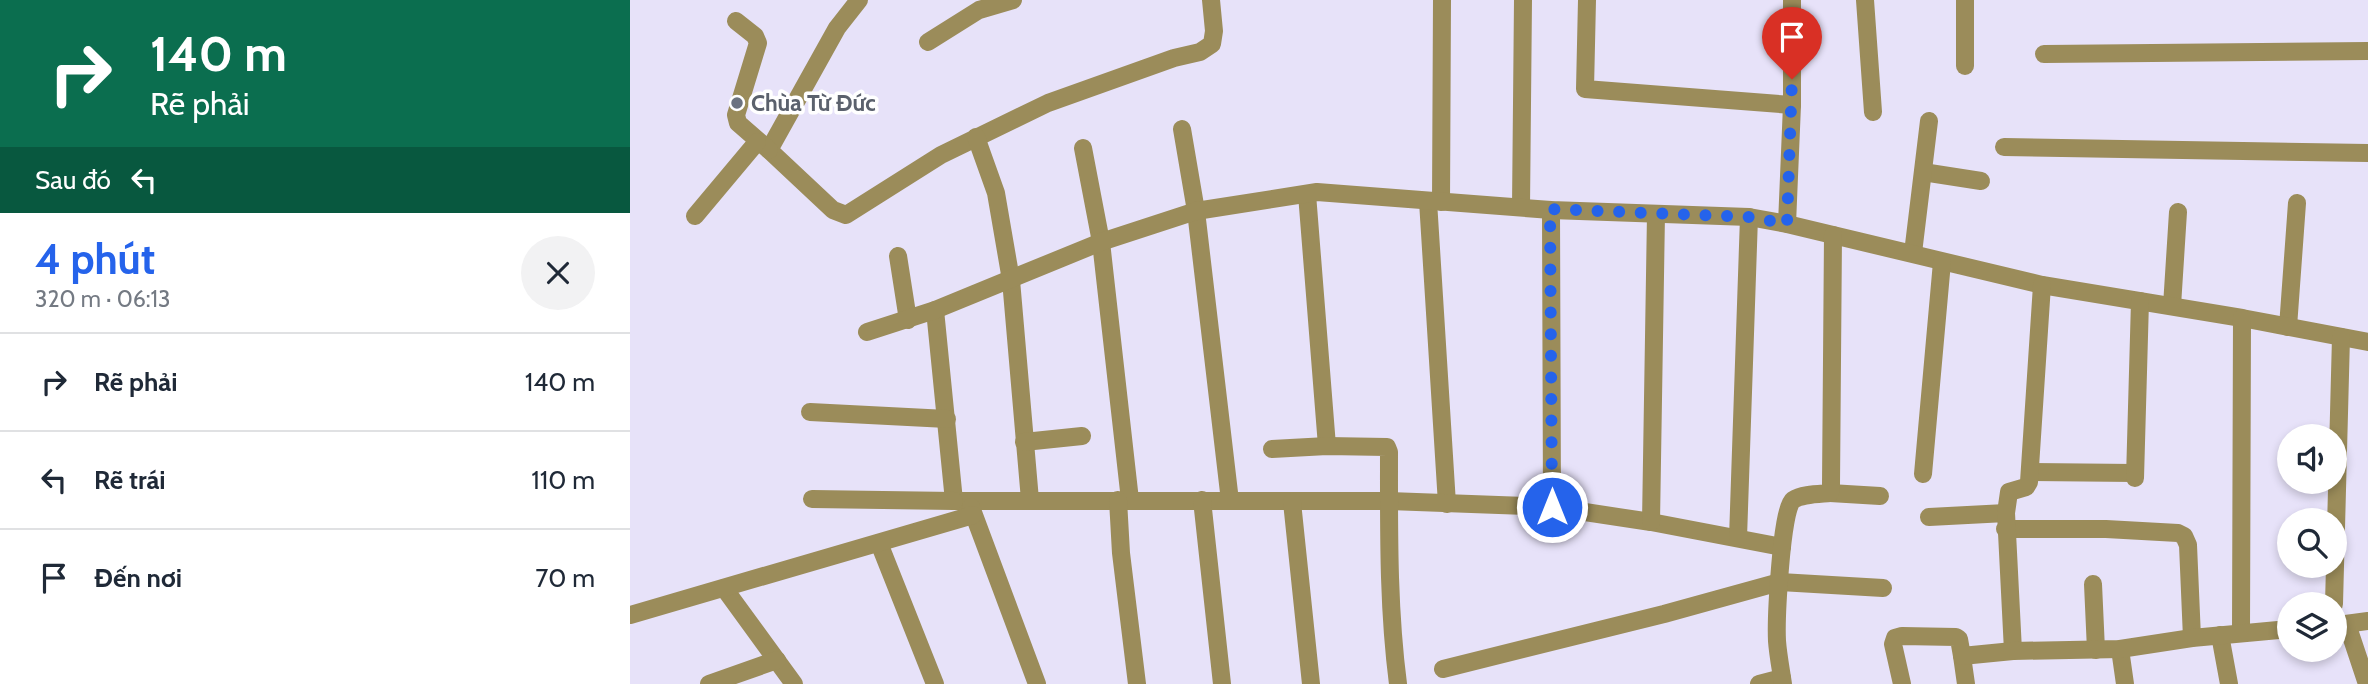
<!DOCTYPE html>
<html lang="vi">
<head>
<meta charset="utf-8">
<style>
	:root { --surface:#fff; --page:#f2f2f3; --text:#1f2937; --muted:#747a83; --line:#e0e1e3; --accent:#2563eb }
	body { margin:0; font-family:Cabin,sans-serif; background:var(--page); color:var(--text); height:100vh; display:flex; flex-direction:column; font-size:26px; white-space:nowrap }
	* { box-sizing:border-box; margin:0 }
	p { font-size:23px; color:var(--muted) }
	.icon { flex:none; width:38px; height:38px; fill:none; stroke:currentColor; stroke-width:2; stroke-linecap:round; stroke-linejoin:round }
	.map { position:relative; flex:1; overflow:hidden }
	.side { display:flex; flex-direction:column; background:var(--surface); width:630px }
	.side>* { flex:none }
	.top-card { background:#0b6e4f; color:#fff; overflow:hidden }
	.fabs { position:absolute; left:1647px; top:424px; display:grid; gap:14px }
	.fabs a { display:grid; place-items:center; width:70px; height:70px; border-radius:50%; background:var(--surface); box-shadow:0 4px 10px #0003; font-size:35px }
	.pin { position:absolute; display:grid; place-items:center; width:60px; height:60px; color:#fff; margin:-72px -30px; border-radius:50% 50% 50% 0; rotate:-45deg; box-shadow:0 0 7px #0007 }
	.pin .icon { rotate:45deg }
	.me { position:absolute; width:77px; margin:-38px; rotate:0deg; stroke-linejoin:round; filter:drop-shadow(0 0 5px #0008) }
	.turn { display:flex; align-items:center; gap:24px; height:147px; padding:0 35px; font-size:32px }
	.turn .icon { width:91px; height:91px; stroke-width:2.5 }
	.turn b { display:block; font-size:49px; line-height:60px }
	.then { display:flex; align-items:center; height:66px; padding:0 35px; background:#0003; gap:14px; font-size:26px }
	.round { display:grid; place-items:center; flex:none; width:74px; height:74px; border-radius:37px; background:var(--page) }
	.headline { display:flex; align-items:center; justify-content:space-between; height:119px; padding:0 35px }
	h1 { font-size:42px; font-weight:700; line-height:52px; color:var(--accent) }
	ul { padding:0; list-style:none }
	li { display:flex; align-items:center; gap:21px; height:98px; padding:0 35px; border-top:2px solid var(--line) }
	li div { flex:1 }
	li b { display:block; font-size:26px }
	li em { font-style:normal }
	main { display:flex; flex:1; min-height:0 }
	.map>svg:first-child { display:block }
</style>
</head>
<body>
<main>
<section class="side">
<div class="top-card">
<div class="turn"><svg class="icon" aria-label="right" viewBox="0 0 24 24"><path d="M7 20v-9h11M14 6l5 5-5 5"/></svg><div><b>140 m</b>Rẽ phải</div></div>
<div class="then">Sau đó<svg class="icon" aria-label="left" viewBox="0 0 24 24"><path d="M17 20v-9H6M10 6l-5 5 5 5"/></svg></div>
</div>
<div class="headline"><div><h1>4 phút</h1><p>320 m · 06:13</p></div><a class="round"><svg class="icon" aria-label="close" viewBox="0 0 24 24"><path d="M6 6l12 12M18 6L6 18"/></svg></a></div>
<ul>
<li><svg class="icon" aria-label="right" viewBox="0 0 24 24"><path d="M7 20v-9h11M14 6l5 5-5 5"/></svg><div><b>Rẽ phải</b></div><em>140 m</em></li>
<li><svg class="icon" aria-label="left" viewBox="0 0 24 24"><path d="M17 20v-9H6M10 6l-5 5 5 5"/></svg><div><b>Rẽ trái</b></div><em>110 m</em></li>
<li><svg class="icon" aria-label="arrive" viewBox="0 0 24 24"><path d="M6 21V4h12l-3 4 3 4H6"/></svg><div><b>Đến nơi</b></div><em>70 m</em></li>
</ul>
</section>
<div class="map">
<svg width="1738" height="684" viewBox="0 0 1738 684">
	<rect width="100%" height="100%" fill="#e7e2f9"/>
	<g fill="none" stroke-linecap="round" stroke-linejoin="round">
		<g stroke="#9b8c5a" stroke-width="18">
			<polyline points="229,0 207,28 139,150 203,210 216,215 311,155 418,103 544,58 570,52 582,44 584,31 581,0"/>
			<polyline points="957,0 955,89 1162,105"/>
			<polyline points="1235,0 1243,112"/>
			<polyline points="106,21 125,36 128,43 106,115 108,123 139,150"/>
			<polyline points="298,42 349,10 383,0"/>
			<polyline points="1414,54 1738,51"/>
			<polyline points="1335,66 1335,0"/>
			<polyline points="552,129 566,211 600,501"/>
			<polyline points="346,137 366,193 381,280 400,500"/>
			<polyline points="1374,147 1738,153"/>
			<polyline points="453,148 471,242 500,500"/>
			<polyline points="1293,172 1351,181"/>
			<polyline points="677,194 697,446"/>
			<polyline points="798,201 817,504"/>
			<polyline points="811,202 812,0"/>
			<polyline points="891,207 893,0"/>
			<polyline points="921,210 922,507"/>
			<polyline points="65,216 127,142"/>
			<polyline points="1157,224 1162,105 1162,0"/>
			<polyline points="1283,253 1299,121"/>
			<polyline points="268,256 278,320"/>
			<polyline points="1542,306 1548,212"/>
			<polyline points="305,310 324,501 759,501 922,507 1021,522 1152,547"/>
			<polyline points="1658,327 1667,203"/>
			<polyline points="237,332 305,310 471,242 566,211 687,192 921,210 1119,217 1157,224 1412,285 1612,318 1738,342"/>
			<polyline points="180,412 317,419"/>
			<polyline points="394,442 452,436"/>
			<path d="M642,449L697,446L757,447L759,452C759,530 758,607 768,684"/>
			<polyline points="1400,472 1505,473"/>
			<polyline points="1293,474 1312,262"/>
			<polyline points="1505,478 1510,301"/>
			<polyline points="1200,493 1250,496"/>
			<polyline points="182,499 324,501"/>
			<polyline points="488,500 491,553 507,684"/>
			<polyline points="572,500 592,684"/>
			<polyline points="662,502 681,684"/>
			<polyline points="341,507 407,684"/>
			<polyline points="1299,517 1376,513"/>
			<polyline points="1021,522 1026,214"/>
			<polyline points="1375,529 1476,529 1548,533 1554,536 1558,545 1562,638"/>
			<polyline points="1108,538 1119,217"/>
			<polyline points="249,543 305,684"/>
			<polyline points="1463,584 1466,650"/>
			<polyline points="94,588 164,684"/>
			<polyline points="1704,604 1711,337"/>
			<polyline points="0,615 343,515"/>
			<polyline points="1717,624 1737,684"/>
			<polyline points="1708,625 1738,621"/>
			<polyline points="1611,633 1612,318"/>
			<polyline points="1590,635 1599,684"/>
			<polyline points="1490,649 1495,684"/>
			<polyline points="1383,651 1376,513 1379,492 1396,487 1399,482 1412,285"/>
			<polyline points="1332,656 1336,684"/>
			<polyline points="813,669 1034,614 1150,582 1253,588"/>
			<polyline points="79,684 147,660"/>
			<polyline points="1129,684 1152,678"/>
			<path d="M1153,684C1151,670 1148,655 1147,641C1146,621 1151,509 1163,500C1172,494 1190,494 1200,493L1201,486L1203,235"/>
			<polyline points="1272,684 1263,644 1265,638 1272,636 1326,637 1329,639 1332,656 1383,651 1490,649 1562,638 1659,629"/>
		</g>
	</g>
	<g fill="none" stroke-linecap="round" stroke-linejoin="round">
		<polyline stroke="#2563eb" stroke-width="12" stroke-dasharray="0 21.6" points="922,507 920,209 1119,217 1157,224 1162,79"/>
	</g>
	<circle fill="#6b7280" stroke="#fff" stroke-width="2.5" cx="107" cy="103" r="7"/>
	<g text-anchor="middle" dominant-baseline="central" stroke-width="7" stroke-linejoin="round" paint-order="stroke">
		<g font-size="23" font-weight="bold" fill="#5b616d" stroke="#fff" text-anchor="start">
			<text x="121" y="103">Chùa Từ Đức</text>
		</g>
	</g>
</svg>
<div class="fabs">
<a><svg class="icon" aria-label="sound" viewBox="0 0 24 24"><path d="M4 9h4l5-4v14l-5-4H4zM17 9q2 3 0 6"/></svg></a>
<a><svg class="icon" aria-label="search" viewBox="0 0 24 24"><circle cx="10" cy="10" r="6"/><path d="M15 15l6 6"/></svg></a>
<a><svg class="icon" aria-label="layers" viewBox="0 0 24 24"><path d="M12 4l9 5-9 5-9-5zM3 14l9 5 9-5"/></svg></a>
</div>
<div class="pin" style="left:1162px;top:79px;background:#d93025"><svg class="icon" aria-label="arrive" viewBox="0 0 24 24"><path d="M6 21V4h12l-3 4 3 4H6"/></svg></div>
<svg class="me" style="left:922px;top:507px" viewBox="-20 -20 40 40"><circle r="17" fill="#2563eb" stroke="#fff" stroke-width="3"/><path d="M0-11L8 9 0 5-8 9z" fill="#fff"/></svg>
</div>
</main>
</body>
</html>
